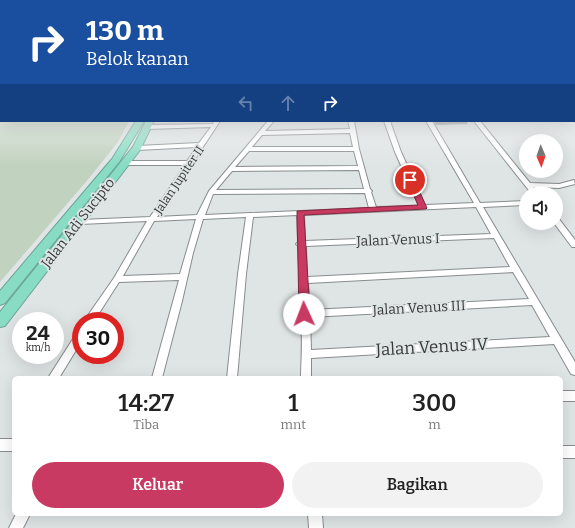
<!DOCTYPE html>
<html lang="id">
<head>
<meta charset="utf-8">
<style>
	:root { --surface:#fff; --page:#f2f2f2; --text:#222; --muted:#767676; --accent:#c83a61 }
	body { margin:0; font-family:Bitter,serif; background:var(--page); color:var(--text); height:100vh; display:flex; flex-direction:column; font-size:15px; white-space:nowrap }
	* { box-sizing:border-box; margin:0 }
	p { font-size:13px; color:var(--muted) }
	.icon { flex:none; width:22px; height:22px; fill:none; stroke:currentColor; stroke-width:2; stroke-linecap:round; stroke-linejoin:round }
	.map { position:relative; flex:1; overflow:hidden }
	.panel { position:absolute; left:12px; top:376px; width:551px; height:140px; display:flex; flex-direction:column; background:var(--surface); border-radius:6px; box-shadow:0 4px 16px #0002 }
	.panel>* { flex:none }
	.guide { position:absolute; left:0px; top:0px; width:575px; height:122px; box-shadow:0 4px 16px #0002; background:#1a4fa0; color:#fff; overflow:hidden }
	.needle { width:26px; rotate:178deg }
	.controls { position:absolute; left:519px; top:134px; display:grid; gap:8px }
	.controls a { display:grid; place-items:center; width:44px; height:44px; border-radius:50%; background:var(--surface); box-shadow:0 4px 16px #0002; font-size:20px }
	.speed { position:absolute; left:12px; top:312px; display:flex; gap:8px; font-size:20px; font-weight:700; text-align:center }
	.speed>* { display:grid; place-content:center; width:52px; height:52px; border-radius:50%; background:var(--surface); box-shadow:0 4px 16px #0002; line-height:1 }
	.speed small { font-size:10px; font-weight:400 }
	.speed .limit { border:6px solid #d22; background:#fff; color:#111 }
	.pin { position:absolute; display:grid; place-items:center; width:34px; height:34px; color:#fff; margin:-17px; border:2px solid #fff; border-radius:50%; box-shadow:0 1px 4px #0007 }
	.me { position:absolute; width:44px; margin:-22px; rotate:358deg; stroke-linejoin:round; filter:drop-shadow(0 0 3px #0008) }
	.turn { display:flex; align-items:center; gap:14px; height:84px; padding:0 20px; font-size:18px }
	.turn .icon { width:52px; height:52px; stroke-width:2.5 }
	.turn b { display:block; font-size:28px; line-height:34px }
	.lanes { display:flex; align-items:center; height:38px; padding:0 20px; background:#0003; justify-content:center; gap:20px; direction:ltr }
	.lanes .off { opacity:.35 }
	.eta { display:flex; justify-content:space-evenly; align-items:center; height:68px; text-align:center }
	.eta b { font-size:24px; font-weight:600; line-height:28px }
	.cta { display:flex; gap:8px; margin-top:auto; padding:8px 20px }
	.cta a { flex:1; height:46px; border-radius:24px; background:var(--accent); color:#fff; font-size:16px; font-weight:600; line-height:46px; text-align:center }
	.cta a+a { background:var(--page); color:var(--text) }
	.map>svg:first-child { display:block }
</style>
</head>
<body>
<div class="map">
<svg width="575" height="528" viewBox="0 0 575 528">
	<rect width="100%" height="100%" fill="#dfe4e5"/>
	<polygon fill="#c1d2be" points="0,92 1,121 129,121 118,142 90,177 0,282"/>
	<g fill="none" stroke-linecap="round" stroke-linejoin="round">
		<g stroke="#888c8d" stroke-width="2">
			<g id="minor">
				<rect x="574" y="92" width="1" height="1"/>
				<path d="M214,121H220L157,217L197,215L209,191L268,121H274L265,131L350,129L348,121H354L359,149L370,189L372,191L371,192L376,207L419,206L395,152L384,121H390L401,152L425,205L474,203L426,121H432L480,203L526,201V205L483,207L575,362V375L571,374L554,344L311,358V378H301C301,365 304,323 299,314L301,312L298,246L296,244L298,242L297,215L253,217L246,274L237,378H227L238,274L246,217L203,219L193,253L182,301L162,378H152L179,280L119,282L94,321H84L114,278L147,221L80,224L76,222L80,220L150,217L185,165H124L121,163L124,161H187L197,147L137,150L134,148L137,146L199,143L211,127L147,129L144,127L147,125L213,124ZM350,133L353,147H252L262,135ZM249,151H354L358,166L235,167ZM359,170L364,189L216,190L232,171ZM365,193L369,208L205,215L213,194ZM476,207L491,234L305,241L304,215ZM196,219L180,274L123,276L154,221ZM494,238L510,267L307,277L306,246ZM513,272L529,299L310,310L308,283ZM532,305L550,337L311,350L310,317Z"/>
				<polygon points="474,121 480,121 530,183 559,184 574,180 575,184 559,188 533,187 537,193 531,193"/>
				<polygon points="556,219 559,219 575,240 575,247 572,247 554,223 556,223"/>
				<polygon points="81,330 81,342 59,378 48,378 78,331"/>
				<rect x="561" y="391" width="14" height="10"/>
				<rect x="0" y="439" width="14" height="12"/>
				<rect x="561" y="446" width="14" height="12"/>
				<polygon points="16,514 30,514 23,528 9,528"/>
				<polygon points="308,514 322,514 323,528 309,528"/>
			</g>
		</g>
		<g stroke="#6ca393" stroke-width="2">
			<g id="highway">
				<polygon points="136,121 144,121 119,162 5,303 0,305 0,291 112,159"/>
				<polygon points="146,121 154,121 140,150 5,326 0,327 0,312 133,147"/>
			</g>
		</g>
		<use href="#minor" fill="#fff" fill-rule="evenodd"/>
		<use href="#highway" fill="#88dcc3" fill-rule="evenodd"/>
	</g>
	<g fill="#96999c">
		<polygon points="574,105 575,105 575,123 573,121 574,121"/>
		<polygon points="433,121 468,121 467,124 436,125"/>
	</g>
	<polygon fill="#afb2b5" stroke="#7a7d7f" points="574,105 575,105 575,115 574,114"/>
	<linearGradient id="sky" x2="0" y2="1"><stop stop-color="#94b9e5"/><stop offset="0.55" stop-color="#f1f3f3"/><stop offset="1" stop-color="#f1f3f3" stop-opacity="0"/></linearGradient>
	<rect width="575" height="166" fill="url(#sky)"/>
	<polygon fill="#c83a61" stroke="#82263f" points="410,177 414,180 427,208 426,209 304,215 310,314 308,316 301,316 299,314 297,211 418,205 407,180"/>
	<g text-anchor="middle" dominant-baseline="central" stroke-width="4" stroke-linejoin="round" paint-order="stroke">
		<g font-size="12" fill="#383a3a" stroke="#dfe4e5">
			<text transform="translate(179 180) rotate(-56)">Jalan Jupiter II</text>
		</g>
		<g font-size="14" fill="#383a3a" stroke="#dfe4e5">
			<text transform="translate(78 223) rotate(-52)">Jalan Adi Sucipto</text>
			<text transform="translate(398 240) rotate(-2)">Jalan Venus I</text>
			<text transform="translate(419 308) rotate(-3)">Jalan Venus III</text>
		</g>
		<g font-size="17" fill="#383a3a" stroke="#dfe4e5">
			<text transform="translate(432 347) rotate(-3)">Jalan Venus IV</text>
		</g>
	</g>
</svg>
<div class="controls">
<a><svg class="needle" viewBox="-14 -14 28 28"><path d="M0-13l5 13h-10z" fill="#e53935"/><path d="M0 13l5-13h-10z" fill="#767676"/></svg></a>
<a><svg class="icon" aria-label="sound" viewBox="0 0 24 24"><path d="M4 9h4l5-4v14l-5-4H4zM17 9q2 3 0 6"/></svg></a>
</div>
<div class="speed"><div>24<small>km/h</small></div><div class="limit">30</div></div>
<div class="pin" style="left:410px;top:180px;background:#d93025"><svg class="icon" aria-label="arrive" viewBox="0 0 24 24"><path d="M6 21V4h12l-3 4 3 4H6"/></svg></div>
<svg class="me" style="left:304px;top:314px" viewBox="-20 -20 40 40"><circle r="19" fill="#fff"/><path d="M0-13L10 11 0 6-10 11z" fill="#c83a61"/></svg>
<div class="guide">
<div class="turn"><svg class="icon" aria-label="right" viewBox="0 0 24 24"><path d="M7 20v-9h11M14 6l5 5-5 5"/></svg><div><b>130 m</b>Belok kanan</div></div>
<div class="lanes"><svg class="icon off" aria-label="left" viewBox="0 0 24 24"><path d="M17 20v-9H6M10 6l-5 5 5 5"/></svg><svg class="icon off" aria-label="ahead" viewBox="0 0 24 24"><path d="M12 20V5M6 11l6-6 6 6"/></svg><svg class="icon" aria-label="right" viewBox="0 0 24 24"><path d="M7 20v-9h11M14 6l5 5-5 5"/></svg></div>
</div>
<section class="panel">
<div class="eta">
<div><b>14:27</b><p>Tiba</p></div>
<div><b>1</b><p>mnt</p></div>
<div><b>300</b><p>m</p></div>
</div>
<div class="cta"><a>Keluar</a><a>Bagikan</a></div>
</section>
</div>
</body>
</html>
